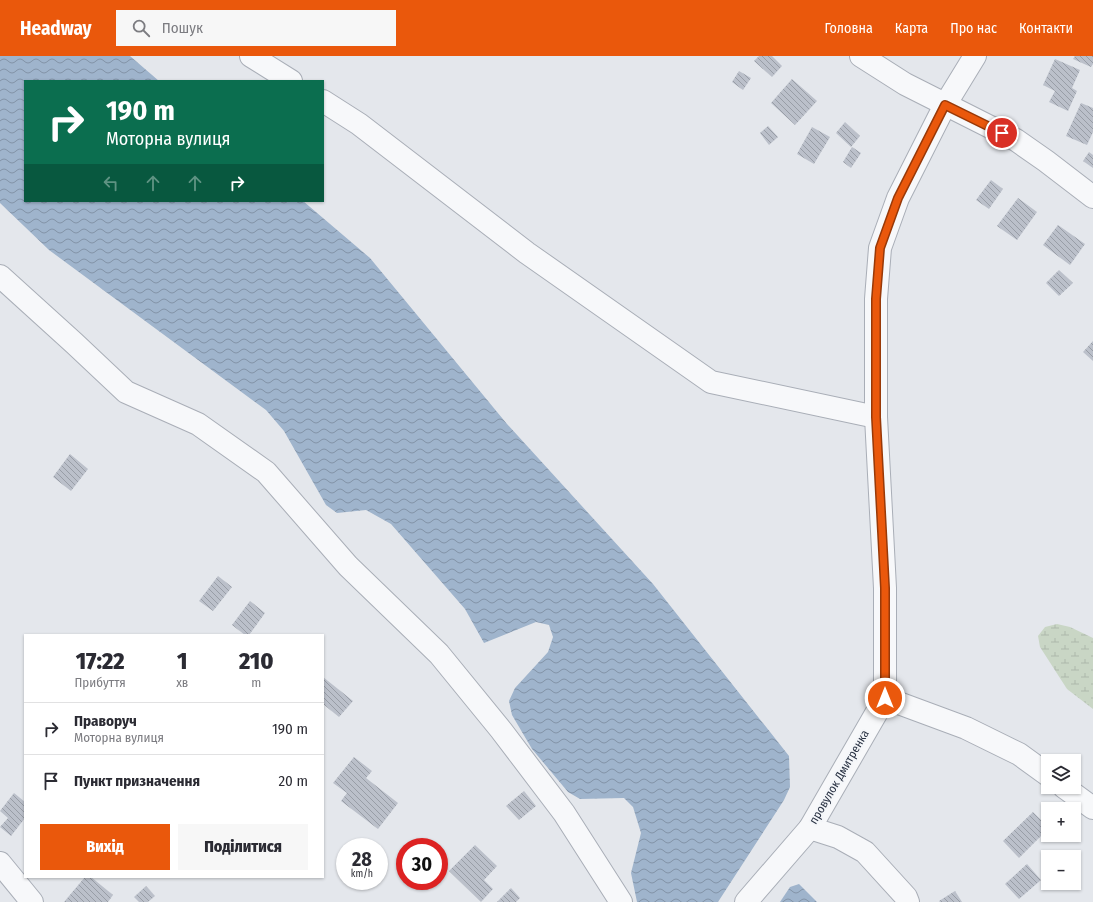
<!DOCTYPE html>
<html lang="uk">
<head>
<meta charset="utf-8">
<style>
	:root { --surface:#fff; --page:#f7f7f7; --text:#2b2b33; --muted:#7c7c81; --line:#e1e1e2; --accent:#ea580c }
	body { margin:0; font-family:"Fira Sans Condensed",sans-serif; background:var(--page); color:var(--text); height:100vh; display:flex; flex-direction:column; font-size:15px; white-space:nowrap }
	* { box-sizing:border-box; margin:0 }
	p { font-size:13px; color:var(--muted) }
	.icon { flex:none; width:22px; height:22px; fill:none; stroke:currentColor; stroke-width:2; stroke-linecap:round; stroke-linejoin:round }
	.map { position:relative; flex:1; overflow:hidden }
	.drawer { position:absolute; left:24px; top:578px; width:300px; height:244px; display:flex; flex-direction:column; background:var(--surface); border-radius:0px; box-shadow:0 1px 3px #0004 }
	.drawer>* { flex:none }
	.hud { position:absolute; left:24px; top:24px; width:300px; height:122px; border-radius:0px; box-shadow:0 1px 3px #0004; background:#0b6e4f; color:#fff; overflow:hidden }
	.tools { position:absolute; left:1041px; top:698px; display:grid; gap:8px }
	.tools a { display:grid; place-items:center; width:40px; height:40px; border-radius:0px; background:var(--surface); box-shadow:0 1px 3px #0004; font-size:20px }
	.speed { position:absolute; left:336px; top:782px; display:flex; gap:8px; font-size:20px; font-weight:700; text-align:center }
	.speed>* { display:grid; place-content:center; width:52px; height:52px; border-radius:50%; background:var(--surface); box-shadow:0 1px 3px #0004; line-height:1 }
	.speed small { font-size:10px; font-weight:400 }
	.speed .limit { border:6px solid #d22; background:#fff; color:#111 }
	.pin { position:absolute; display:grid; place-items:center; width:34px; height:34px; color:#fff; margin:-17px; border:2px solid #fff; border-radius:50%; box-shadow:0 1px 4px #0007 }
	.me { position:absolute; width:44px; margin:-22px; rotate:0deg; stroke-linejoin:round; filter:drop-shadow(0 0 3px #0008) }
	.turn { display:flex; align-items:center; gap:14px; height:84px; padding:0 16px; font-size:18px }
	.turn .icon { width:52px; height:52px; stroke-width:2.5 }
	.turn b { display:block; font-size:28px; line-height:34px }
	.lanes { display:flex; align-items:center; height:38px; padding:0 16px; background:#0003; justify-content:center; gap:20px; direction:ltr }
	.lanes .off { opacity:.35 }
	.eta { display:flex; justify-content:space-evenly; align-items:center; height:68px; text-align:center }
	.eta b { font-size:24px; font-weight:800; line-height:28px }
	.primary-button { display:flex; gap:8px; margin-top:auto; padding:8px 16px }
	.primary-button a { flex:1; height:46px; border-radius:0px; background:var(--accent); color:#fff; font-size:16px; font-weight:800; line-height:46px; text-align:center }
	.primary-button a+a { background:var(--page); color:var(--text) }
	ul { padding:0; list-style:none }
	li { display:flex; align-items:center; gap:12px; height:52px; padding:0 16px; border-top:1px solid var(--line) }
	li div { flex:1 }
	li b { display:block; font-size:15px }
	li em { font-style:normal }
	header { display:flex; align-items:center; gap:24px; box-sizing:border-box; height:56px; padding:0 20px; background:var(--accent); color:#fff }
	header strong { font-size:19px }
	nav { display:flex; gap:22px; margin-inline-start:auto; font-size:14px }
	.search { width:280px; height:36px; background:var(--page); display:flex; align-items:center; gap:10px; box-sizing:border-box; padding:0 14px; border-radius:0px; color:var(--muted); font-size:15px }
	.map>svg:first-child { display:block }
</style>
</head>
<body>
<header>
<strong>Headway</strong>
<div class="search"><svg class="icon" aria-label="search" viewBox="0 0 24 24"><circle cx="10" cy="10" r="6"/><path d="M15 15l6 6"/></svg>Пошук</div>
<nav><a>Головна</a><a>Карта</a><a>Про нас</a><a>Контакти</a></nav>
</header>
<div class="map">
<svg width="1093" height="846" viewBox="0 0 1093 846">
	<defs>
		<pattern id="wetland-marsh" width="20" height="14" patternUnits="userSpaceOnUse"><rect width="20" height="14" fill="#c9d6c5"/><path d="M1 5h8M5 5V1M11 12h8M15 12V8" fill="none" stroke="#adb8ab"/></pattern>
		<pattern id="water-waves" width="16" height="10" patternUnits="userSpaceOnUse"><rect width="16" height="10" fill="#9fb4cc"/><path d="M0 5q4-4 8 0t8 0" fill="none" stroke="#8293a7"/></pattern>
		<pattern id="building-back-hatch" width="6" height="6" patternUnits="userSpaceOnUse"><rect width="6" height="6" fill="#bbc0ca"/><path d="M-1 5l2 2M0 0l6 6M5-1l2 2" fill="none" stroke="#989da6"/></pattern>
	</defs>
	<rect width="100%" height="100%" fill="#e4e7ec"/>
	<polygon fill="url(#wetland-marsh)" points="1057,568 1070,571 1093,582 1093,653 1067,633 1040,591 1038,580 1045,571"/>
	<g fill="url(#water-waves)">
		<polygon points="0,0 130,0 159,25 25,25 25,145 303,145 370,202 507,368 653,528 789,700 790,731 784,744 718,846 637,846 631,817 641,777 633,751 624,742 580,743 568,736 532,693 512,659 509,645 515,632 548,596 553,581 549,569 536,566 484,587 465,553 391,468 366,454 337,457 326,449 284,375 266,354 49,194 0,147"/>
		<polygon points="799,828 817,846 780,846 790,831"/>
	</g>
	<g fill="url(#building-back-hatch)">
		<polygon points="759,0 772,0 782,10 772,21 754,5"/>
		<polygon points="1075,0 1093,0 1093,8 1091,11 1073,3"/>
		<polygon points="1055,3 1080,14 1072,32 1077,35 1068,55 1049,46 1055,35 1043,29"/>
		<polygon points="739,15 751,22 743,34 732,26"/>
		<polygon points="792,23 817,45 795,69 771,47"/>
		<polygon points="1081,47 1093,52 1093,76 1087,89 1066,80"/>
		<polygon points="845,66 860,80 851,91 836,77"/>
		<polygon points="768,70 778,81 769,89 760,77"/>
		<polygon points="812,71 830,81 814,108 797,98"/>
		<polygon points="852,91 861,97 851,112 843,106"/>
		<polygon points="1089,96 1093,99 1093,112 1083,105"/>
		<polygon points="991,124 1003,133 989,153 976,144"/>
		<polygon points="1018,142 1037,156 1017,184 997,170"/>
		<polygon points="1058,169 1085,188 1070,209 1043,189"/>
		<polygon points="1059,214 1073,227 1059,240 1046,227"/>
		<polygon points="1093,285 1093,305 1083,296"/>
		<polygon points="70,398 88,413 71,435 53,421"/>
		<polygon points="218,520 232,531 213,555 199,545"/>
		<polygon points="250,545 265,557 249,579 245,579 232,569"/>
		<polygon points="323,621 353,645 339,661 323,648"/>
		<polygon points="354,701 372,715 366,722 398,747 378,773 341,745 347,737 333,727"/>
		<polygon points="524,735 536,750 519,764 506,750"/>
		<polygon points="14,737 25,746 25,762 11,780 0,771 8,762 0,755"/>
		<polygon points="1033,756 1048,771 1048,773 1019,802 1003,785"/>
		<polygon points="475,789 497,810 484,824 493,833 481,846 449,815"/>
		<polygon points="1027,808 1041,824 1019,843 1005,828"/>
		<polygon points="85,821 91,821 113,839 108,846 64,846"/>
		<polygon points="146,830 155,840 148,846 139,846 134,841"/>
		<polygon points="511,832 520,842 516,846 497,846"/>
		<polygon points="955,835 962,846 940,846 939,845"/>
	</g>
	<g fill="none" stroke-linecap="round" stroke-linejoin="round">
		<g stroke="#a9aeb7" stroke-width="24">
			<g id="minor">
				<polyline points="251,0 291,25"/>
				<polyline points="861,0 905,28 1016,84 1046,105 1093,141"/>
				<polyline points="323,45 359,68 527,197 711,326 876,361"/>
				<polyline points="0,220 74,287 126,336 198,368 266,416 348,510 439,598 501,674 564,757 621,846"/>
				<polyline points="885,642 966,672 1019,698 1048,719"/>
				<polyline points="1064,731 1093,752"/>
				<polyline points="810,772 838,781 865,796 906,841 908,846"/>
				<polyline points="0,807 32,846"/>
				<polyline points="746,846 810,772 885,642 885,532 876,361 876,243 880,192 898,142 945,49 975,0"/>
			</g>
		</g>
		<use href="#minor" stroke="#f7f8fa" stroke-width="22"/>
	</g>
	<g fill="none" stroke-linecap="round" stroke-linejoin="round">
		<g stroke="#983908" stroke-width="10">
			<polyline id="route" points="885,642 885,532 876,361 876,243 880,192 898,142 945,49 1002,77"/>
		</g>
		<use href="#route" stroke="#ea580c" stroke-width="7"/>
	</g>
	<g text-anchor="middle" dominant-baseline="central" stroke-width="4" stroke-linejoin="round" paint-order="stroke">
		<g font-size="12" fill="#2b3445" stroke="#f4f6f9">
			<text transform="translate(839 721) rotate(-60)">провулок Дмитренка</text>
		</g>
	</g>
</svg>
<div class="tools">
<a><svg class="icon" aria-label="layers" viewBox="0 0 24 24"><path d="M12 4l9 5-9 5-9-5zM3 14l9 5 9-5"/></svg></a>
<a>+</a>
<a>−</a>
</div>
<div class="speed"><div>28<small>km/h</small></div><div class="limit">30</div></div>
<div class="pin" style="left:1002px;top:77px;background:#d93025"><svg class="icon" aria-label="arrive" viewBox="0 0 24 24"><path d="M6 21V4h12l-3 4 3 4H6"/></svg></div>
<svg class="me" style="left:885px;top:642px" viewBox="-20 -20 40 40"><circle r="17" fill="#ea580c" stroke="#fff" stroke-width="3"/><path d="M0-11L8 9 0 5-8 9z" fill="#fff"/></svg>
<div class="hud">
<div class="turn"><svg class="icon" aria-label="right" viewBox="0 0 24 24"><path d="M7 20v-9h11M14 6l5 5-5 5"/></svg><div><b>190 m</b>Моторна вулиця</div></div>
<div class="lanes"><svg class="icon off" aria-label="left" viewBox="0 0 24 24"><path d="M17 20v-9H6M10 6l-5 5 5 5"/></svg><svg class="icon off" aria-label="ahead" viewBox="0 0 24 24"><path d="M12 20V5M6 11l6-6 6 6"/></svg><svg class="icon off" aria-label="ahead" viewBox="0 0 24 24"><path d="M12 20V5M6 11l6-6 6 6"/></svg><svg class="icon" aria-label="right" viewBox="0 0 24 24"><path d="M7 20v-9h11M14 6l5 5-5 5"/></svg></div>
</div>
<section class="drawer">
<div class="eta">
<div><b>17:22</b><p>Прибуття</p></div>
<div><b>1</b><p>хв</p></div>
<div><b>210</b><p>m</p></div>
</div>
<ul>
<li><svg class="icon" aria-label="right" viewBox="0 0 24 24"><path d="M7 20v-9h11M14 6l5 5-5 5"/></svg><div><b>Праворуч</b><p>Моторна вулиця</p></div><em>190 m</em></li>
<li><svg class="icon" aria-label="arrive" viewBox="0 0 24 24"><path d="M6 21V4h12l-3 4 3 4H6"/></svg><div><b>Пункт призначення</b></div><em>20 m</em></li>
</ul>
<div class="primary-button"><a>Вихід</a><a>Поділитися</a></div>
</section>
</div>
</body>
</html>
